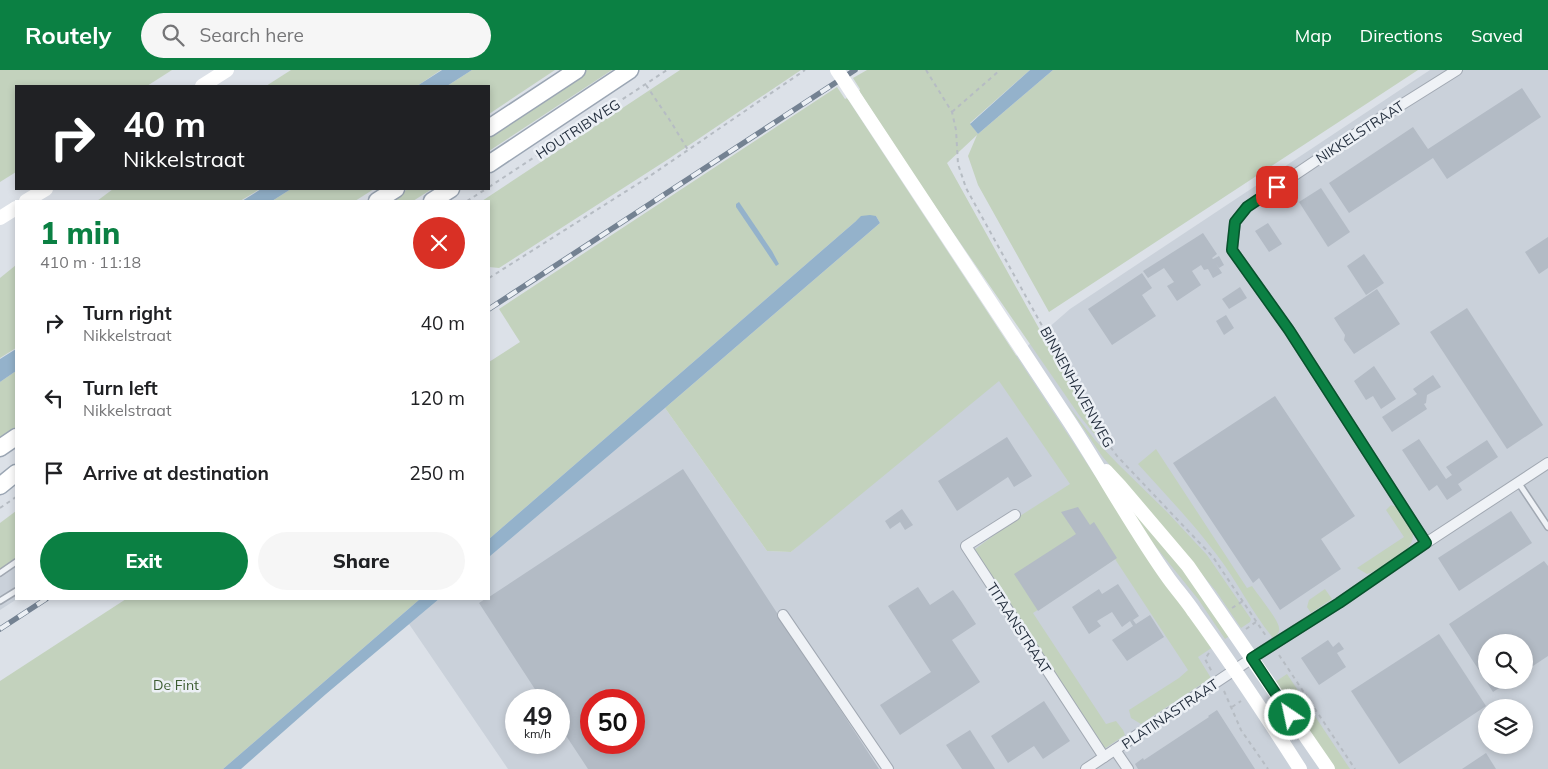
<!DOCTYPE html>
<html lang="en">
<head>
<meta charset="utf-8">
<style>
	:root { --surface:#fff; --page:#f6f6f6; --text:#202124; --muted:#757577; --accent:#0b8043 }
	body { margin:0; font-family:Mulish,sans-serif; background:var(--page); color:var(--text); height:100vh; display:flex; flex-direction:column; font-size:19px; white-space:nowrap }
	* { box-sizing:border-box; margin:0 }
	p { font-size:16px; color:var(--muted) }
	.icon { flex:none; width:28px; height:28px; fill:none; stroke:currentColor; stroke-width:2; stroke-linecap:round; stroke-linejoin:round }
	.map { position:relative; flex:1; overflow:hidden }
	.sheet { position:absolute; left:15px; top:130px; width:475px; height:400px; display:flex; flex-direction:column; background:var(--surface); border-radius:0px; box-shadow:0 2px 8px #0003 }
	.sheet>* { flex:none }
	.top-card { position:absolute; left:15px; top:15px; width:475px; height:105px; border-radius:0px; box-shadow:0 2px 8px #0003; background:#202124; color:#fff; overflow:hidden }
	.tools { position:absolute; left:1478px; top:564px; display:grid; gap:10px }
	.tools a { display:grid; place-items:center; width:55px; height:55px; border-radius:50%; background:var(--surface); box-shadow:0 2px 8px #0003; font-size:25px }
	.speed { position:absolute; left:505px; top:619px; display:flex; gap:10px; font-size:25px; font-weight:700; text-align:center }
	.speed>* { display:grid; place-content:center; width:65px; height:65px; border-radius:50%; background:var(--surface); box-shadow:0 2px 8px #0003; line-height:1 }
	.speed small { font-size:12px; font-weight:400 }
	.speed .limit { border:8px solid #d22; background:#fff; color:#111 }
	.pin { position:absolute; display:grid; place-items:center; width:42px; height:42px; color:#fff; margin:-21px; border-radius:10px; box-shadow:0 2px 8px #0006 }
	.me { position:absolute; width:55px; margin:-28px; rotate:326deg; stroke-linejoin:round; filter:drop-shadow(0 0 4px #0008) }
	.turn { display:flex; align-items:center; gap:18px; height:105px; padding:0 25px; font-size:22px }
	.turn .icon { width:65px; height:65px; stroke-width:2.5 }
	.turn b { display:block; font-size:35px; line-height:42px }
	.round { display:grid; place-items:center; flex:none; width:52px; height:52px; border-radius:26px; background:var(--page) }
	.headline { display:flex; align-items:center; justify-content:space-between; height:85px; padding:0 25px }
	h1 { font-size:30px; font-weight:800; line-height:38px; color:var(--accent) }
	.primary-button { display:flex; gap:10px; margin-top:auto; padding:10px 25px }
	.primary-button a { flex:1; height:58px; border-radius:30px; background:var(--accent); color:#fff; font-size:20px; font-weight:800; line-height:58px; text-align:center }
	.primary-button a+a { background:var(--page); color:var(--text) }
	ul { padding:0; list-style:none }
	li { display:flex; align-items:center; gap:15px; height:75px; padding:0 25px }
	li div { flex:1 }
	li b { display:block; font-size:19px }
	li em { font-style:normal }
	header { display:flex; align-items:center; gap:30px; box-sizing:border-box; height:70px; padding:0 25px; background:var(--accent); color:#fff }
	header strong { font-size:24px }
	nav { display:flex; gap:28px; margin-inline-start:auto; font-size:18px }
	.search { width:350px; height:45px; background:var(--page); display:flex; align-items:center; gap:12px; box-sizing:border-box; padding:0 18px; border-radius:28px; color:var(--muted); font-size:19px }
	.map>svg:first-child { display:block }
</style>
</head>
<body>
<header>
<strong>Routely</strong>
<div class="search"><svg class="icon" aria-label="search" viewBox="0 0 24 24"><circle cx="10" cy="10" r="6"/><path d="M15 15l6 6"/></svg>Search here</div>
<nav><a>Map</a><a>Directions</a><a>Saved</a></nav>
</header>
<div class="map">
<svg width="1548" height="699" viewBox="0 0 1548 699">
	<rect width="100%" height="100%" fill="#dce1e8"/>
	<g fill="#cad1da" fill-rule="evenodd">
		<path d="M1430,0H1548V699H508L409,554L439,529H489V487L665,338L767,481L791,482L1070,239ZM1486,572H1524V610H1486ZM516,630H559V672H516ZM591,630H634V672H591ZM1486,638H1524V675H1486Z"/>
		<polygon points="16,488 17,529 0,540 0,499"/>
	</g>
	<g fill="#c3d2bd">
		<polygon points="0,0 172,0 147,16 16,16 16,102 0,112"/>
		<polygon points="291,0 441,0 417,16 266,16"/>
		<polygon points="472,0 555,0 489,44 489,16 447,16"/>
		<polygon points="587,0 612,0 489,81 489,65"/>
		<polygon points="680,0 801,0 670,88 499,198 489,197 489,131 482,131"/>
		<polygon points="867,0 1030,0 970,53 978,64 1053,0 1418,0 1049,242 978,115 968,86 977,65 947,93 1081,334 1099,370 1079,345 923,119 859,21 860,19 853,8"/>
		<polygon points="837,17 845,29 847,28 1149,488 1213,577 1198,587 1211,608 1141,654 1131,648 1129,640 1179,608 1188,600 1115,489 1033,543 1106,654 1116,651 1123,660 1125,665 1104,679 974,480 1020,446 1070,414 999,311 791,482 767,481 665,338 880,153 876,146 856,151 489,469 489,292 520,272 499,239"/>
		<polygon points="113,119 260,119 240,131 97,131"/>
		<polygon points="291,119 374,119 355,131 272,131"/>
		<polygon points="408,119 432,119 413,131 389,131"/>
		<polygon points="16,195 16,278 0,288 0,208"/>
		<polygon points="16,301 16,358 0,369 0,312"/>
		<polygon points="1067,334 1095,370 1118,394 1167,442 1207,485 1251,549 1250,552 1241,558 1216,521 1102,386"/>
		<path d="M1156,379L1247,518L1252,516C1257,524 1279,550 1279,558C1280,563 1277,565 1273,568C1251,541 1237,511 1217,485C1193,453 1165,424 1138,394Z"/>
		<polygon points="1116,420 1155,460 1231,565 1225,569 1198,529 1139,456"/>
		<path d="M1391,435L1397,437C1402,444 1409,452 1412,461C1419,479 1385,494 1373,502L1367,504L1357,498L1404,467L1386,440Z"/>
		<polygon points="16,441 16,490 0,500 0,453"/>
		<polygon points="1325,519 1332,529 1311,543 1307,537 1309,530"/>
		<polygon points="126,529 420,529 223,699 0,699 0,611"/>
		<polygon points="1287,604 1350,699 1333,699 1275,612"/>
	</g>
	<g fill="#94b2cb">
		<polygon points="442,0 472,0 447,16 417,16"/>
		<polygon points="1030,0 1053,0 978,64 970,54"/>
		<polygon points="261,119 291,119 272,131 242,131"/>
		<polygon points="739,132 772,181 779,194 776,196 736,137 736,134"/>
		<polygon points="870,145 876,146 880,153 665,338 489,487 489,469 856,151 861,146"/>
		<polygon points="16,279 16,301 0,312 0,289"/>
		<polygon points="420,529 439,529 326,624 241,699 223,699"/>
	</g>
	<g fill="#b3bbc5" fill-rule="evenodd">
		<polygon points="1522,18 1541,47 1447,109 1433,88 1349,143 1329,113 1413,57 1428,79"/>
		<polygon points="1321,118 1350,162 1328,177 1299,132"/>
		<polygon points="1268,153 1282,174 1269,182 1255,161"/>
		<polygon points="1203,163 1217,184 1212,188 1213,189 1219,186 1224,195 1219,198 1215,192 1222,203 1213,208 1208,199 1204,200 1201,195 1192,201 1201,215 1177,231 1167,216 1174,212 1164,198 1148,208 1143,201"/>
		<polygon points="1548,167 1548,198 1539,204 1525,182"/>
		<polygon points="1364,184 1384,213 1366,225 1347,196"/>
		<polygon points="1142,203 1152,218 1142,225 1156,246 1112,275 1088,239"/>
		<polygon points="1240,217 1247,228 1229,239 1222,229"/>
		<polygon points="1377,219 1400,254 1354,284 1344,270 1345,265 1334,248"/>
		<polygon points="1467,238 1543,355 1507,379 1430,262"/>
		<polygon points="1226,245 1234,258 1224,265 1216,251"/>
		<polygon points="1374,296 1396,329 1381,339 1373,326 1366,330 1354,311"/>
		<polygon points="1433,305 1441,317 1427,325 1426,333 1424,334 1427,339 1392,362 1382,347 1417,324 1413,319"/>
		<polygon points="1275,326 1355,446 1321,469 1341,499 1280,540 1259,508 1253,513 1173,393"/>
		<polygon points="1007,367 1032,406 1014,417 1008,407 957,441 938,411"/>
		<polygon points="1419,369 1446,409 1452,405 1446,397 1487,370 1498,387 1458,414 1462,420 1447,430 1437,415 1429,421 1402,380"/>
		<path d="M683,399L879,699H588L559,655V630H542L479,533L485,529H489V527ZM591,630H634V672H591Z"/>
		<polygon points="1078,437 1090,455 1094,452 1117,488 1038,541 1014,504 1076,464 1061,442"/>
		<polygon points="902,439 913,455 905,460 900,452 890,459 885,451"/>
		<polygon points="1511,441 1532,473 1459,521 1438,488"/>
		<polygon points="1544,491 1548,496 1548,586 1524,602 1524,572 1486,572 1486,610 1511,610 1493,622 1449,554"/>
		<polygon points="1118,514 1139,546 1133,550 1136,554 1150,545 1164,567 1127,591 1112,570 1133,556 1130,551 1122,557 1112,542 1097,551 1101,556 1089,564 1072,537 1099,519 1102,524"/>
		<polygon points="918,517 930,535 953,520 961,531 976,554 952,570 980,612 900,665 880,635 931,602 888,536"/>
		<polygon points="1439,564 1486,636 1399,694 1351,621"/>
		<polygon points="1328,570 1333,577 1339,572 1344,579 1337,583 1346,597 1319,615 1301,588"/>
		<polygon points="1044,631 1070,671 1043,689 1034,676 1008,693 991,666"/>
		<polygon points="1217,640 1255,699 1138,699 1135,694 1143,688 1144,690 1209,647 1208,646"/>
		<polygon points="970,660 995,699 962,699 946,675"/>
		<polygon points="1486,683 1496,699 1462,699"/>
	</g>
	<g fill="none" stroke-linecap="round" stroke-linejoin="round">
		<g stroke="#a1a8b2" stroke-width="8">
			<g id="lane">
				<polyline points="1518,412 1548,457"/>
				<polyline points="0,503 16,492"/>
				<polyline points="0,531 16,521"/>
			</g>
		</g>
		<g stroke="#a1a8b2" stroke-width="12">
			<g id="street">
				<polyline points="1015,445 966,476 1104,687"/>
				<polyline points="1426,473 1289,260 1232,180 1235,152 1247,137 1366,57 1457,0"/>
				<polyline points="783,545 888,699"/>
				<polyline points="1115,680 1128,699"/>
				<polyline points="1086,699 1272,575 1339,533 1426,473 1548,393"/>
			</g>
		</g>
		<g stroke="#9ba6b4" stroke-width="19">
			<g id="primary">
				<polyline points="489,58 577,0"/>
				<polyline points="489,94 630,0"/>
				<polyline points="377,131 396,119"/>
				<polyline points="432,131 451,119"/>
				<polyline points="0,378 16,367"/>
				<polyline points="0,416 16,403"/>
			</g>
		</g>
		<g stroke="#b6bcc3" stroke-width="2" stroke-dasharray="4 4" stroke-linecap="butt">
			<polyline points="926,0 952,42 956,60 958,94 966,118 1104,368 1117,386 1213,487 1266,566"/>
			<polyline points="646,15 671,52 688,80"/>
			<polyline points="952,42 1000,0"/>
			<polyline points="489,117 667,0"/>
			<polyline points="467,131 486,119"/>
			<polyline points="489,208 647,108 805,0"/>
			<polyline points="0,438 16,427"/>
			<polyline points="1232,538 1243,531"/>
			<polyline points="1246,559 1256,552"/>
			<polyline points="1209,583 1205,589 1212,602"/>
			<polyline points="1279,585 1355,699"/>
			<polyline points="1224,621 1241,660 1268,699"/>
			<polyline points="1232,637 1241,631"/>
		</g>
		<use href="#lane" stroke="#eff2f6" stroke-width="5"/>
		<use href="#street" stroke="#eff2f6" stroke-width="10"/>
		<g stroke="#fff" stroke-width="14">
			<polyline points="202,16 227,0"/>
			<path d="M853,24L1065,345C1101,399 1131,456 1169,509C1177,520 1186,530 1194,542C1231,593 1266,646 1300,699"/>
			<polyline points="26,131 46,119"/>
			<polyline points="0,148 16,138"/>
			<polyline points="1106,401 1120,416 1188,496 1328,699"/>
		</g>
		<use href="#primary" stroke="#fff" stroke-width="16"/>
		<g stroke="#748292" stroke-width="5.5">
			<g id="rail">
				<polyline points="489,239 855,0"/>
				<polyline points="0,559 46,529"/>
			</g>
		</g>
		<use href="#rail" stroke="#ecf0f5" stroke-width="4" stroke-dasharray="11" stroke-linecap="butt"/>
		<polyline stroke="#fff" stroke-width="14" points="837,0 853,24"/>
	</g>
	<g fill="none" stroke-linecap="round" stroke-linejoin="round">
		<g stroke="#07532c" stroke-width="12">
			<polyline id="route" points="1277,117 1247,137 1235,152 1232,180 1289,260 1426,473 1339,533 1252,588 1290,645"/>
		</g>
		<use href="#route" stroke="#0b8043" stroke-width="9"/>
	</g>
	<g text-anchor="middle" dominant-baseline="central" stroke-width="5" stroke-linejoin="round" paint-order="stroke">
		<g font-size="14" fill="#25303f" stroke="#ecf0f5">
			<text transform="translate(578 59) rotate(-33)">HOUTRIBWEG</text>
			<text transform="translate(1360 62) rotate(-33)">NIKKELSTRAAT</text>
			<text transform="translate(1077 317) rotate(61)">BINNENHAVENWEG</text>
			<text transform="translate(1019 558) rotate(57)">TITAANSTRAAT</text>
			<text transform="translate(1170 644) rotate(-34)">PLATINASTRAAT</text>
		</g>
		<g font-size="14" fill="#3c5c31" stroke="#ecf0f5">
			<text x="176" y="615">De Fint</text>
		</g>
	</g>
</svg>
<div class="tools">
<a><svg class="icon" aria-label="search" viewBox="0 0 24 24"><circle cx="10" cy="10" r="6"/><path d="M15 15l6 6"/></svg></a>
<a><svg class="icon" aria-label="layers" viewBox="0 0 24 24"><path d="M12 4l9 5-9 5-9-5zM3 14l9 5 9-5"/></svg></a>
</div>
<div class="speed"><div>49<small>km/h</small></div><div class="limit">50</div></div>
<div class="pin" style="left:1277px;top:117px;background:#d93025"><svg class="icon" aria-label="arrive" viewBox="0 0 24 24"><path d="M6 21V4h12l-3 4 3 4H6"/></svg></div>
<svg class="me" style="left:1290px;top:645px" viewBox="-20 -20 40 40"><circle r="17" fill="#0b8043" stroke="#fff" stroke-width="3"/><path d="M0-11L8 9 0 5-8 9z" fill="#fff"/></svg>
<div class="top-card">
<div class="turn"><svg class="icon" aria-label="right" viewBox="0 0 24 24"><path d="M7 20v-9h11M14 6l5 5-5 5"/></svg><div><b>40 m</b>Nikkelstraat</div></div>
</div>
<section class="sheet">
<div class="headline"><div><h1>1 min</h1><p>410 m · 11:18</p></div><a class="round" style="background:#d93025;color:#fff"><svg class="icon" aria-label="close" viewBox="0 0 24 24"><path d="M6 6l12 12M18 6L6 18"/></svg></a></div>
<ul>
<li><svg class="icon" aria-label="right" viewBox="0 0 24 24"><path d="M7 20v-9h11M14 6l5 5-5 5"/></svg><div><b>Turn right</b><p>Nikkelstraat</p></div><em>40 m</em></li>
<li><svg class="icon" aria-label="left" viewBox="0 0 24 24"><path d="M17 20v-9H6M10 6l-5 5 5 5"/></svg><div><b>Turn left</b><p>Nikkelstraat</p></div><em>120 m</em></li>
<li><svg class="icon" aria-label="arrive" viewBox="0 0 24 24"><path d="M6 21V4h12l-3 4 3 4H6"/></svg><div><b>Arrive at destination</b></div><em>250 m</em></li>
</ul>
<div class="primary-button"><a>Exit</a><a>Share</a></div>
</section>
</div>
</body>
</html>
